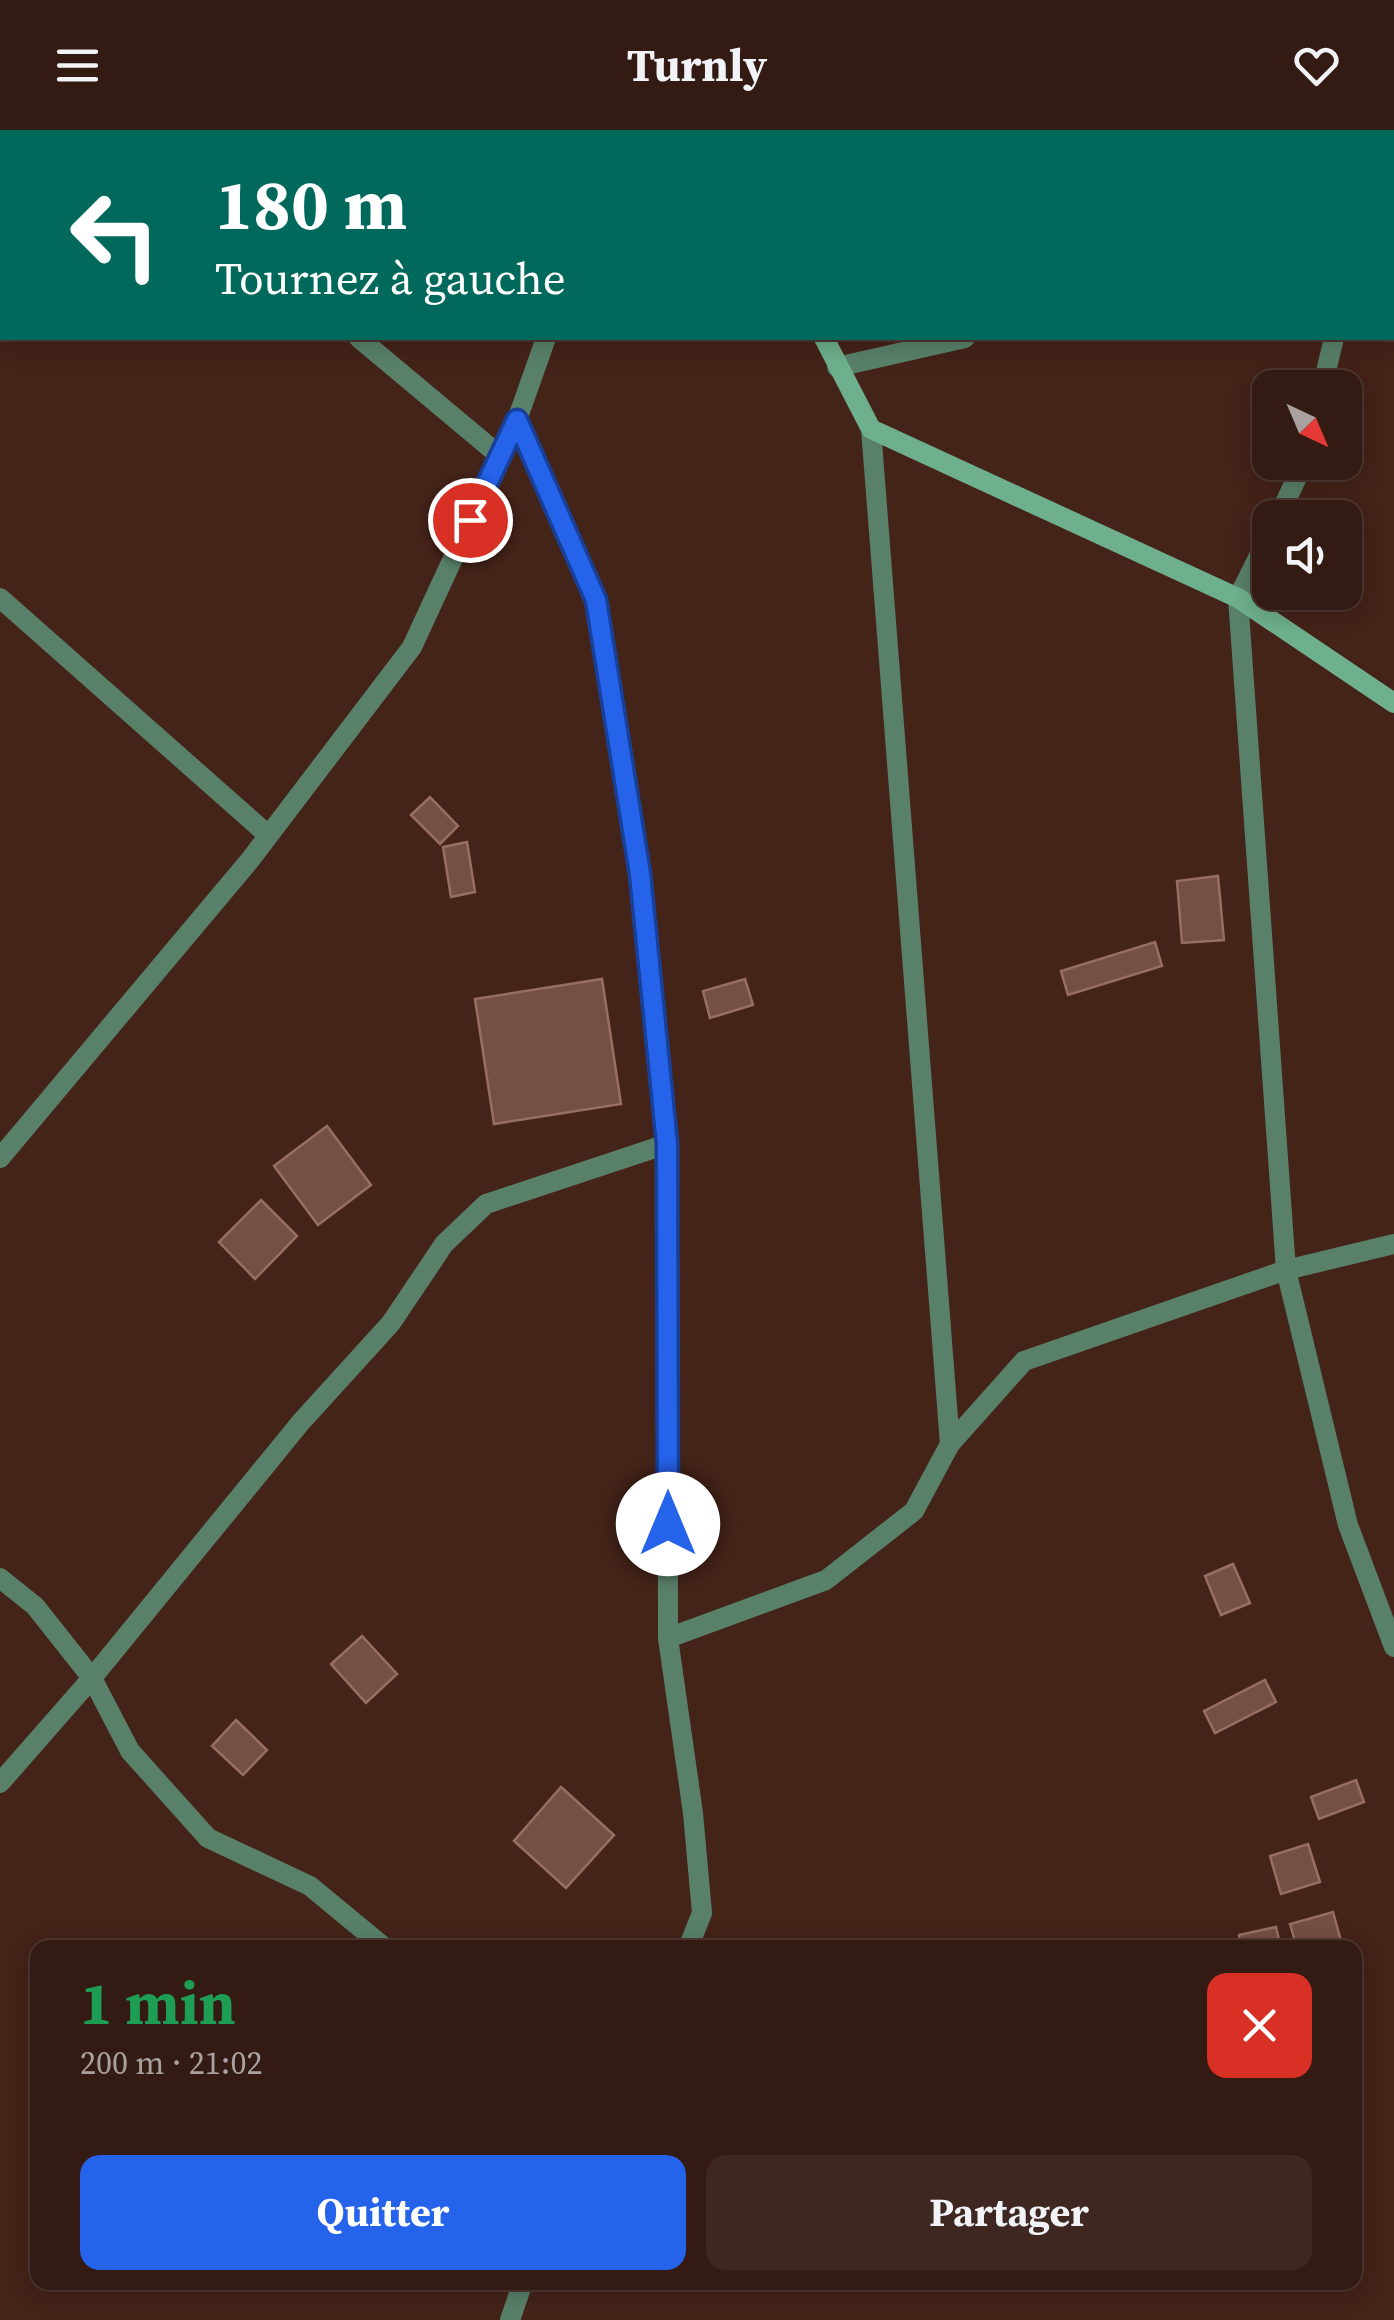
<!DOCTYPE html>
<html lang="fr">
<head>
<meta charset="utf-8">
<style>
	:root { --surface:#331a12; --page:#3e2720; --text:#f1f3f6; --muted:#a9a19f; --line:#4e3832; --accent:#2563eb }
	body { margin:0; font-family:"Source Serif 4",serif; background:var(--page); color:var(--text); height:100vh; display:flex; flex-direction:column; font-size:38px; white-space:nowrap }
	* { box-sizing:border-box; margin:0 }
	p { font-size:32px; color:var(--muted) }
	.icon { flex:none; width:55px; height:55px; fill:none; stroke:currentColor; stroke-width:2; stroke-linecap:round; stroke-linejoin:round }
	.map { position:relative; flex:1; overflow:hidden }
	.panel { position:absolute; left:30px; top:1810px; width:1332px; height:350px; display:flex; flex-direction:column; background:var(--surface); border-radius:20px; box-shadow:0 5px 25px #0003,0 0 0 2px var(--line) }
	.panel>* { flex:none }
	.guide { position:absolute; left:0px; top:0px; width:1395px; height:210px; box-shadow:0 5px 25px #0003,0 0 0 2px var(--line); background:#00695c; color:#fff; overflow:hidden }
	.needle { width:65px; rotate:136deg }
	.buttons { position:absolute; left:1252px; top:240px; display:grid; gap:20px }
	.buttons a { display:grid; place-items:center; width:110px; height:110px; border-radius:20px; background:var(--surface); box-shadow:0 5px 25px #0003,0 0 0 2px var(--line); font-size:50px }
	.pin { position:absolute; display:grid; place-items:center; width:85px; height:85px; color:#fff; margin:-42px; border:5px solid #fff; border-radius:50%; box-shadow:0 2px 10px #0007 }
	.me { position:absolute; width:110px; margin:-55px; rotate:0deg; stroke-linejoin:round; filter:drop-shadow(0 0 8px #0008) }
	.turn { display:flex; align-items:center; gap:35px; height:210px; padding:0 50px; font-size:45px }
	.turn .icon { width:130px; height:130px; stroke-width:2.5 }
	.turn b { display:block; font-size:70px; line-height:85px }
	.round { display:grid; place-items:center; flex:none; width:105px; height:105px; border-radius:20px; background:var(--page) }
	.overview { display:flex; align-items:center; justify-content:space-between; height:170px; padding:0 50px }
	h1 { font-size:60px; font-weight:700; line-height:75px; color:#1e9e55 }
	.primary-button { display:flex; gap:20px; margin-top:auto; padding:20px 50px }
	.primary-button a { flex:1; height:115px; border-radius:20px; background:var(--accent); color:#fff; font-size:40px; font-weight:700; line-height:115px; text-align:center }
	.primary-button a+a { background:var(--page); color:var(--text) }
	header { display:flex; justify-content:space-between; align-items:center; height:130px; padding:0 50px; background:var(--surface); font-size:45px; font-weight:700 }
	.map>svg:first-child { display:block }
</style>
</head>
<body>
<header><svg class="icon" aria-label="menu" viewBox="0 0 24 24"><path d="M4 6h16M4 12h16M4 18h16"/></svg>Turnly<svg class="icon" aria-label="heart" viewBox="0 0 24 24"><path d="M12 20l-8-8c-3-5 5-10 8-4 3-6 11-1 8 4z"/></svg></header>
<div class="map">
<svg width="1394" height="2190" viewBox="0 0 1394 2190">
	<rect width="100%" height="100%" fill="#442318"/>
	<g fill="#744f43" stroke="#966f62" stroke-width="2.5">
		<polygon points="0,1 2,4 2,90 0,87"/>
		<polygon points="430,667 458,696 440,714 411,685"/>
		<polygon points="467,712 475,762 451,767 443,717"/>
		<polygon points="1218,746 1224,810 1182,813 1177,751"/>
		<polygon points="1155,812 1162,836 1068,865 1061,841"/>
		<polygon points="602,849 621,974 494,994 475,869"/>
		<polygon points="745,849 753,875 710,888 703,861"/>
		<polygon points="327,996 371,1055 318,1095 274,1036"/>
		<polygon points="261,1070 297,1106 255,1149 219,1112"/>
		<polygon points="1233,1434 1250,1473 1221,1485 1205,1446"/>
		<polygon points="362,1506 397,1544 366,1573 331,1534"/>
		<polygon points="1265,1550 1276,1572 1215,1603 1204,1581"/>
		<polygon points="236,1590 267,1620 243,1645 212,1616"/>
		<polygon points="1356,1650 1364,1672 1319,1689 1311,1667"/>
		<polygon points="561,1657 614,1705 566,1758 514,1711"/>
		<polygon points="1308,1714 1320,1752 1281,1764 1270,1726"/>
		<polygon points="1333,1782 1343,1818 1297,1818 1290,1794"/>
		<polygon points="1276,1797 1281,1818 1241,1818 1239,1805"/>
	</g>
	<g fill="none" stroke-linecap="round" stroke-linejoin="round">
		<g stroke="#59816a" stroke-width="20">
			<polyline points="126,0 128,2"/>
			<polyline points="481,0 484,2"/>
			<polyline points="1032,0 1032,2"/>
			<polyline points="1364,2 1364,0"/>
			<polyline points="1392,105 1394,105"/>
			<polyline points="359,208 500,326"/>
			<polyline points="837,237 965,208"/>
			<polyline points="1322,258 1334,208"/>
			<polyline points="517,290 596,470 640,744 667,1014 668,1508 693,1683 702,1783 688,1818"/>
			<polyline points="871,299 950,1314"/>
			<polyline points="1278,388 1304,332"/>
			<polyline points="1270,404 1238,468 1286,1140 1348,1395 1394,1517"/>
			<polyline points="0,468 268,705"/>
			<polyline points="0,1028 250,730 412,517 517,290 546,208"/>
			<polyline points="0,1448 35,1476 92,1548 0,1653"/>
			<polyline points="668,1508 826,1450 914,1381 950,1314 1024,1231 1286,1140 1394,1114"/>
			<polyline points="385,1818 310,1756 208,1708 130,1621 92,1548 301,1292 391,1193 444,1114 486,1074 667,1014"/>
			<polyline points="510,2190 523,2152"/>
		</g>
		<g stroke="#6eb08d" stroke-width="20">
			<polyline points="732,0 733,2"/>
			<polyline points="824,208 871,299 1238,468 1394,573"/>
		</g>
	</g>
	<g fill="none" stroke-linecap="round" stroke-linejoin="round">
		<g stroke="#184099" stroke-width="25">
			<polyline id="route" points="470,390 517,290 596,470 640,744 667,1014 668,1394"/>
		</g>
		<use href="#route" stroke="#2563eb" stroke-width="18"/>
	</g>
</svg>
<div class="buttons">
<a><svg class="needle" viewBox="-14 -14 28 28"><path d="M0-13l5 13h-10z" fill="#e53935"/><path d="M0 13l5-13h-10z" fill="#a9a19f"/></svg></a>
<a><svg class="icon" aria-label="sound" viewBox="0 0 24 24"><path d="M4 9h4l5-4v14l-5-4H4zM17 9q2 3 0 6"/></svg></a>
</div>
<div class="pin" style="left:470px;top:390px;background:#d93025"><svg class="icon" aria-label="arrive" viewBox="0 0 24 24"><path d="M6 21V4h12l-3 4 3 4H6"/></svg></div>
<svg class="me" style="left:668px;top:1394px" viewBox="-20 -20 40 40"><circle r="19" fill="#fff"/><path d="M0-13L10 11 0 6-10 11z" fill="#2563eb"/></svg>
<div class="guide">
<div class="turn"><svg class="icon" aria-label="left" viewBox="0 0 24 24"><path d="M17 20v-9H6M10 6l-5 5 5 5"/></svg><div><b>180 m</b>Tournez à gauche</div></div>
</div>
<section class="panel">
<div class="overview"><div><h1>1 min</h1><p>200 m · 21:02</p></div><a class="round" style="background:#d93025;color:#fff"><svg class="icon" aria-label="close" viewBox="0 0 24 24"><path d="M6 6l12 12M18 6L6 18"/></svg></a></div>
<div class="primary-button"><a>Quitter</a><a>Partager</a></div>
</section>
</div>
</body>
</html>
